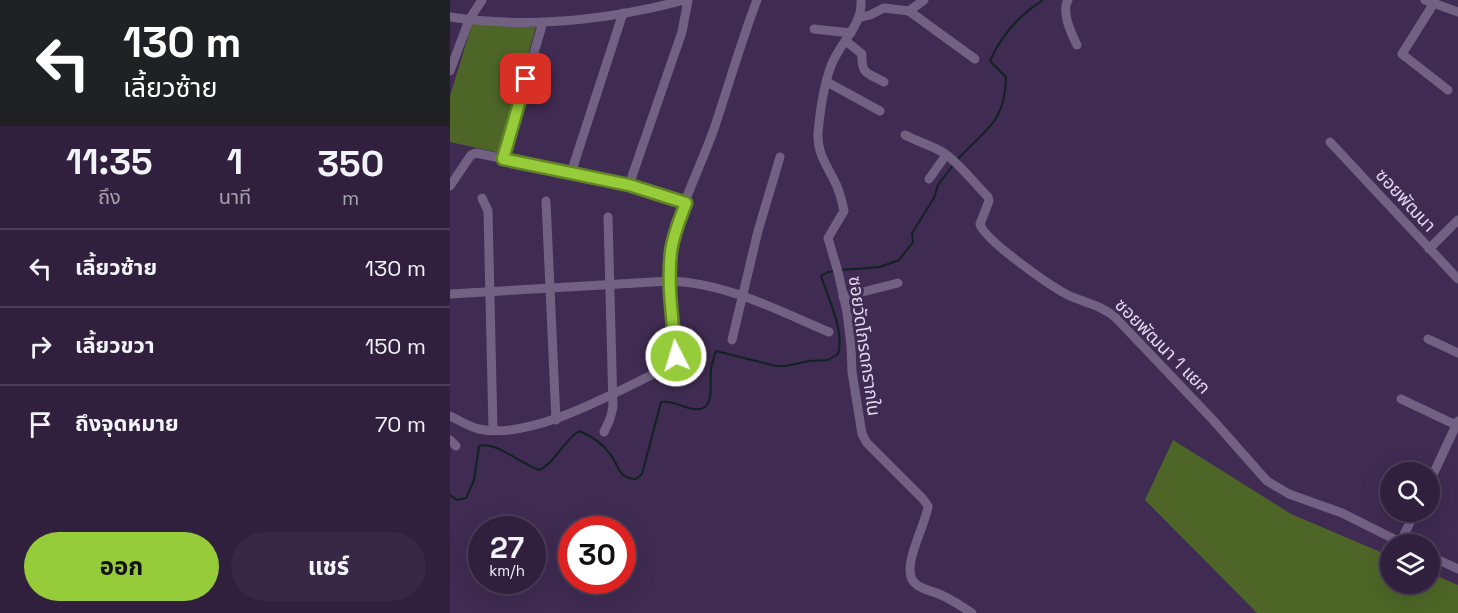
<!DOCTYPE html>
<html lang="th">
<head>
<meta charset="utf-8">
<style>
	:root { --surface:#30203e; --page:#382845; --text:#f1f3f6; --muted:#a8a3b0; --line:#4b3e58; --accent:#96cc39 }
	body { margin:0; font-family:"Space Grotesk","Noto Sans Thai",sans-serif; background:var(--page); color:var(--text); height:100vh; display:flex; flex-direction:column; font-size:22px; white-space:nowrap }
	* { box-sizing:border-box; margin:0 }
	p { font-size:20px; color:var(--muted) }
	.icon { flex:none; width:33px; height:33px; fill:none; stroke:currentColor; stroke-width:2; stroke-linecap:round; stroke-linejoin:round }
	.map { position:relative; flex:1; overflow:hidden }
	.sheet { display:flex; flex-direction:column; background:var(--surface); width:450px }
	.sheet>* { flex:none }
	.top-card { background:#202124; color:#fff; overflow:hidden }
	.controls { position:absolute; left:930px; top:462px; display:grid; gap:12px }
	.controls a { display:grid; place-items:center; width:60px; height:60px; border-radius:50%; background:var(--surface); box-shadow:0 6px 24px #0002,0 0 0 2px var(--line); font-size:30px }
	.speed { position:absolute; left:18px; top:516px; display:flex; gap:12px; font-size:30px; font-weight:700; text-align:center }
	.speed>* { display:grid; place-content:center; width:78px; height:78px; border-radius:50%; background:var(--surface); box-shadow:0 6px 24px #0002,0 0 0 2px var(--line); line-height:1 }
	.speed small { font-size:15px; font-weight:400 }
	.speed .limit { border:9px solid #d22; background:#fff; color:#111 }
	.pin { position:absolute; display:grid; place-items:center; width:51px; height:51px; color:#fff; margin:-26px; border-radius:12px; box-shadow:0 3px 9px #0006 }
	.me { position:absolute; width:66px; margin:-33px; rotate:355deg; stroke-linejoin:round; filter:drop-shadow(0 0 4px #0008) }
	.turn { display:flex; align-items:center; gap:21px; height:126px; padding:0 24px; font-size:27px }
	.turn .icon { width:78px; height:78px; stroke-width:2.5 }
	.turn b { display:block; font-size:42px; line-height:51px }
	.eta { display:flex; justify-content:space-evenly; align-items:center; height:102px; text-align:center }
	.eta b { font-size:36px; font-weight:700; line-height:42px }
	.button { display:flex; gap:12px; margin-top:auto; padding:12px 24px }
	.button a { flex:1; height:69px; border-radius:36px; background:var(--accent); color:#111; font-size:24px; font-weight:700; line-height:69px; text-align:center }
	.button a+a { background:var(--page); color:var(--text) }
	ul { padding:0; list-style:none }
	li { display:flex; align-items:center; gap:18px; height:78px; padding:0 24px; border-top:2px solid var(--line) }
	li div { flex:1 }
	li b { display:block; font-size:22px }
	li em { font-style:normal }
	main { display:flex; flex:1; min-height:0 }
	.map>svg:first-child { display:block }
</style>
</head>
<body>
<main>
<section class="sheet">
<div class="top-card">
<div class="turn"><svg class="icon" aria-label="left" viewBox="0 0 24 24"><path d="M17 20v-9H6M10 6l-5 5 5 5"/></svg><div><b>130 m</b>เลี้ยวซ้าย</div></div>
</div>
<div class="eta">
<div><b>11:35</b><p>ถึง</p></div>
<div><b>1</b><p>นาที</p></div>
<div><b>350</b><p>m</p></div>
</div>
<ul>
<li><svg class="icon" aria-label="left" viewBox="0 0 24 24"><path d="M17 20v-9H6M10 6l-5 5 5 5"/></svg><div><b>เลี้ยวซ้าย</b></div><em>130 m</em></li>
<li><svg class="icon" aria-label="right" viewBox="0 0 24 24"><path d="M7 20v-9h11M14 6l5 5-5 5"/></svg><div><b>เลี้ยวขวา</b></div><em>150 m</em></li>
<li><svg class="icon" aria-label="arrive" viewBox="0 0 24 24"><path d="M6 21V4h12l-3 4 3 4H6"/></svg><div><b>ถึงจุดหมาย</b></div><em>70 m</em></li>
</ul>
<div class="button"><a>ออก</a><a>แชร์</a></div>
</section>
<div class="map">
<svg width="1008" height="613" viewBox="0 0 1008 613">
	<rect width="100%" height="100%" fill="#402b52"/>
	<g fill="#4d6627">
		<polygon points="22,24 86,27 50,153 0,142 0,96"/>
		<polygon points="723,440 841,514 940,556 940,584 980,584 980,573 1008,585 1008,613 807,613 695,500"/>
	</g>
	<g fill="none" stroke-linecap="round" stroke-linejoin="round">
		<g stroke="#102321" stroke-width="2">
			<path d="M507,160C535,129 555,124 556,77L540,61C551,35 570,15 593,0"/>
			<polyline points="391,270 430,267 449,260 463,242 462,233 484,198 488,185 503,165"/>
			<path d="M0,495L7,500L16,498L24,480L29,446C46,441 71,464 89,470C105,463 113,441 129,431C142,436 152,443 160,454C169,465 168,479 186,479L192,474L211,402C222,400 232,407 243,409C267,413 259,383 261,369C262,363 264,357 266,351L326,366H336L359,361L378,360L388,354C395,333 378,297 371,276L378,272L385,271"/>
		</g>
		<g stroke="#736184" stroke-width="9">
			<path d="M411,0C413,26 389,43 381,66C373,87 370,111 368,133C367,153 376,164 384,180C389,189 392,201 394,211L378,238L388,272L397,312L401,346L402,372L412,434L417,443L473,499L478,506C476,526 447,572 467,585C474,590 482,591 489,594C501,599 511,606 522,613"/>
			<path d="M618,0C611,12 621,33 627,45"/>
			<polyline points="975,0 1008,12"/>
			<polyline points="984,3 952,54 998,90"/>
			<polyline points="459,11 474,0"/>
			<path d="M0,17C78,29 159,20 235,0"/>
			<polyline points="408,18 420,15 434,8 459,11 525,59"/>
			<polyline points="364,29 401,33"/>
			<path d="M396,41L412,54C411,75 418,73 434,82"/>
			<polyline points="0,71 19,20 32,0"/>
			<polyline points="377,82 430,111"/>
			<path d="M455,135C468,142 481,145 494,153C510,164 524,183 538,197L539,201L530,224C534,240 603,288 620,296C636,303 653,306 666,318L763,420L817,481L839,494L892,513L954,544"/>
			<polyline points="880,142 1008,279"/>
			<polyline points="53,159 93,22"/>
			<polyline points="121,173 173,13"/>
			<polyline points="479,179 496,155"/>
			<polyline points="179,185 232,32 238,0"/>
			<polyline points="0,186 21,155 26,153 179,185 236,203"/>
			<polyline points="32,198 38,211 43,430"/>
			<polyline points="96,201 106,420"/>
			<polyline points="979,249 1008,220"/>
			<path d="M0,294L220,281C277,283 327,310 379,332"/>
			<polyline points="393,297 448,283"/>
			<polyline points="978,339 1008,353"/>
			<polyline points="282,340 308,231 330,157"/>
			<polyline points="951,399 1006,425"/>
			<path d="M0,416C9,420 19,427 29,429C84,441 171,389 220,366L224,362L226,356C223,322 216,285 221,251C228,208 251,167 265,126C279,84 291,42 307,0"/>
			<polyline points="154,432 160,419 163,407 158,217"/>
			<polyline points="0,440 6,446"/>
			<polyline points="980,481 1008,421"/>
			<polyline points="950,543 965,512"/>
			<polyline points="980,556 1008,569"/>
		</g>
	</g>
	<g fill="none" stroke-linecap="round" stroke-linejoin="round">
		<g stroke="#628525" stroke-width="15">
			<path id="route" d="M76,79L53,159L179,185L236,203C230,219 223,235 221,252C217,286 223,323 226,356"/>
		</g>
		<use href="#route" stroke="#96cc39" stroke-width="10"/>
	</g>
	<g text-anchor="middle" dominant-baseline="central" stroke-width="6" stroke-linejoin="round" paint-order="stroke">
		<g font-size="18" fill="#e2d6ef" stroke="#402b52">
			<text transform="translate(956 200) rotate(47)">ซอยพัฒนา</text>
			<text transform="translate(415 346) rotate(82)">ซอยวัดโกรดกรากใน</text>
			<text transform="translate(713 346) rotate(45)">ซอยพัฒนา 1 แยก</text>
		</g>
	</g>
</svg>
<div class="controls">
<a><svg class="icon" aria-label="search" viewBox="0 0 24 24"><circle cx="10" cy="10" r="6"/><path d="M15 15l6 6"/></svg></a>
<a><svg class="icon" aria-label="layers" viewBox="0 0 24 24"><path d="M12 4l9 5-9 5-9-5zM3 14l9 5 9-5"/></svg></a>
</div>
<div class="speed"><div>27<small>km/h</small></div><div class="limit">30</div></div>
<div class="pin" style="left:76px;top:79px;background:#d93025"><svg class="icon" aria-label="arrive" viewBox="0 0 24 24"><path d="M6 21V4h12l-3 4 3 4H6"/></svg></div>
<svg class="me" style="left:226px;top:356px" viewBox="-20 -20 40 40"><circle r="17" fill="#96cc39" stroke="#fff" stroke-width="3"/><path d="M0-11L8 9 0 5-8 9z" fill="#fff"/></svg>
</div>
</main>
</body>
</html>
